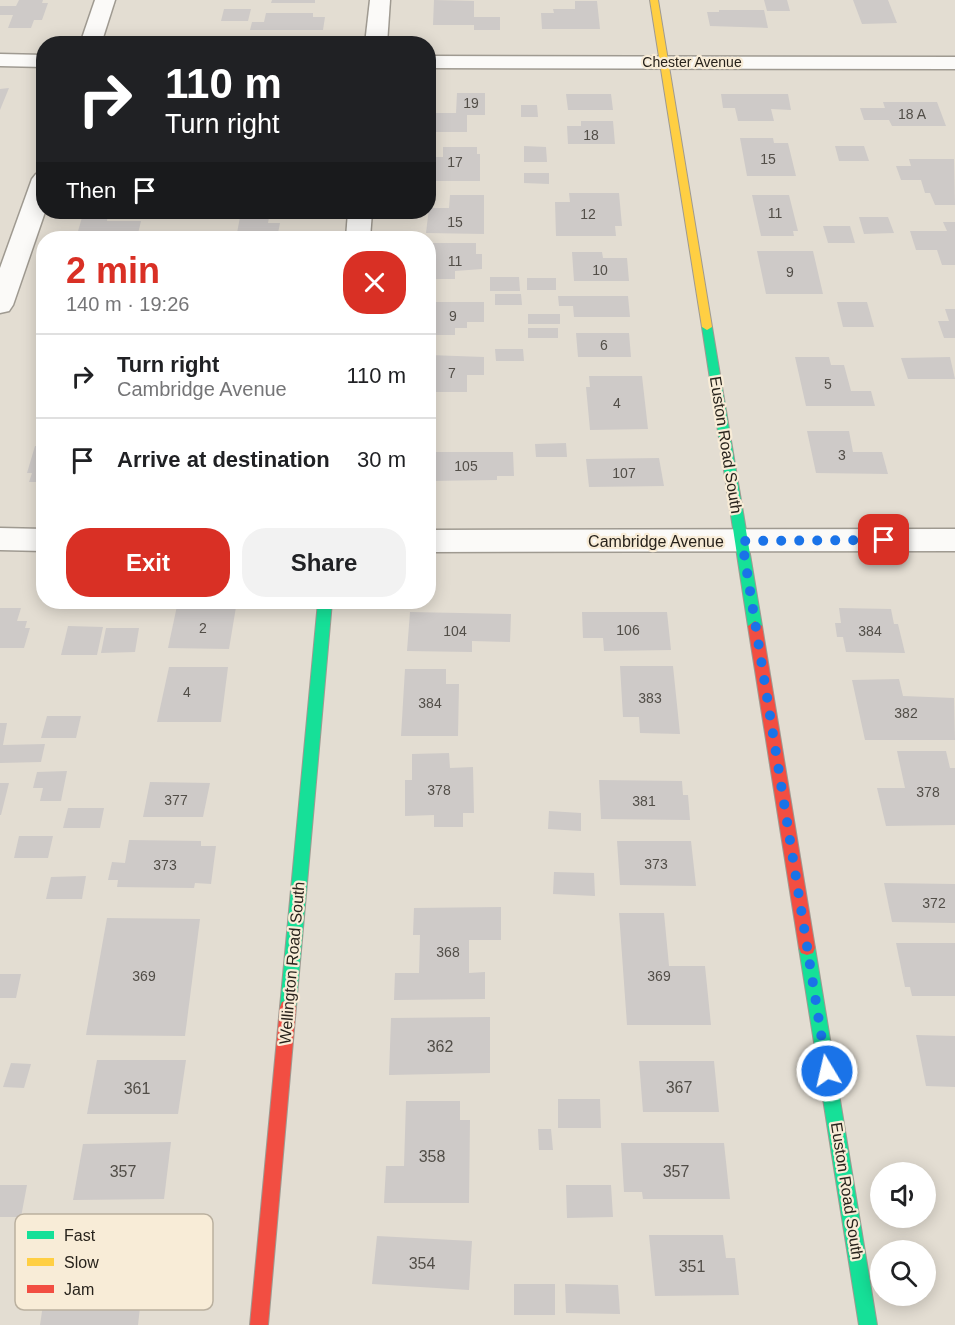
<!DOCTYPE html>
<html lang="en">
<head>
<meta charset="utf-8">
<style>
	:root { --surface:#fff; --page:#f2f2f2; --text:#202124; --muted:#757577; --line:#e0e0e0; --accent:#d93025 }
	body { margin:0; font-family:Arial,sans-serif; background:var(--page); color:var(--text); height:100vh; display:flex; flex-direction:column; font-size:22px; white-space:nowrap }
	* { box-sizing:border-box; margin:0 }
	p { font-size:20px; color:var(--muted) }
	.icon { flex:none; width:33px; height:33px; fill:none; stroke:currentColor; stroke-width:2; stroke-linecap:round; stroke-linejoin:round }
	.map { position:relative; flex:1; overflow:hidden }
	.drawer { position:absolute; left:36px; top:231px; width:400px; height:378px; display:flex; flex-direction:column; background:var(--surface); border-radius:24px; box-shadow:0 3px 15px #0003 }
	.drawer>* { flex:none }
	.top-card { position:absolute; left:36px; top:36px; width:400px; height:183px; border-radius:24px; box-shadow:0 3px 15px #0003; background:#202124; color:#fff; overflow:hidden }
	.buttons { position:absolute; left:870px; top:1162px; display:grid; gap:12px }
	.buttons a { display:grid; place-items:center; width:66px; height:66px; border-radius:50%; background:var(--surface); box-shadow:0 3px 15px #0003; font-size:30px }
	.pin { position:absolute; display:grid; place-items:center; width:51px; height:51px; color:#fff; margin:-26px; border-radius:12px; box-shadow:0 3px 9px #0006 }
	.me { position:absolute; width:66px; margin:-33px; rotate:351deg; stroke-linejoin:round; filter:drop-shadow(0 0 4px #0008) }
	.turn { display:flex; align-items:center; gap:21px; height:126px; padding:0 30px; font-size:27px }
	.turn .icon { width:78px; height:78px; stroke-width:2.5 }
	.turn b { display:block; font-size:42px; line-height:51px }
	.then { display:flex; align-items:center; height:57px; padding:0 30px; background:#0003; gap:12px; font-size:22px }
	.round { display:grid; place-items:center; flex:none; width:63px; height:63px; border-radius:24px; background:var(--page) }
	.head { display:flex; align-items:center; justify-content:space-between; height:102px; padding:0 30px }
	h1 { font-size:36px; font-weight:600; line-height:45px; color:var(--accent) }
	.primary-button { display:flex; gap:12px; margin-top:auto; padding:12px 30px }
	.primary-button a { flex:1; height:69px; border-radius:24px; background:var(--accent); color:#fff; font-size:24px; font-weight:600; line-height:69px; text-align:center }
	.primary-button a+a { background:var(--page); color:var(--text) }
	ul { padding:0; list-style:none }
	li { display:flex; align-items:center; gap:18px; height:84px; padding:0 30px; border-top:2px solid var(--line) }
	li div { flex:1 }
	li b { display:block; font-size:22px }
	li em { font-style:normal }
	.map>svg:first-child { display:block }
</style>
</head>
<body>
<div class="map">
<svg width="955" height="1325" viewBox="0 0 955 1325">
	<rect width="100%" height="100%" fill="#e3ddd2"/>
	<g fill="#cecac8">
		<polygon points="19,0 43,0 42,3 48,3 42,20 34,20 31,28 8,28 13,15 0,15 0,6 16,6"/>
		<polygon points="272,0 315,0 315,3 271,3"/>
		<polygon points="434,0 474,1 474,17 500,17 500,30 474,30 474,25 433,25"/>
		<polygon points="764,0 787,0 790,11 767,11"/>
		<polygon points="853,0 888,0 897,23 862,24"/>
		<polygon points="575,1 597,1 600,29 542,29 541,13 554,13 553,9 575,9"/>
		<polygon points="224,9 251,9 248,21 221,21"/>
		<polygon points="719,10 764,10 768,28 710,26 707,12 719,12"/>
		<polygon points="266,13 313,13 313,17 325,17 323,30 250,30 252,22 264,22"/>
		<polygon points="9,88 0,110 0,89"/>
		<polygon points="457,93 485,93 485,115 467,115 467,132 429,132 429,113 456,113"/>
		<polygon points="566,94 611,94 613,110 568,110"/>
		<polygon points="721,94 788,94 791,110 771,109 774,121 738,121 735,108 723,108"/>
		<polygon points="883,102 937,102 946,126 892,126 889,120 864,120 860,108 885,108"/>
		<polygon points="521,105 537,105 538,117 521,117"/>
		<polygon points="581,121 613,121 615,144 568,144 567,126 581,126"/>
		<polygon points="740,138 773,138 774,143 788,143 796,176 747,176"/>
		<polygon points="524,146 546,147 547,162 524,162"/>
		<polygon points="835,146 864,146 869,161 839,161"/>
		<polygon points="443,147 477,147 477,154 480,154 480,181 429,181 429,157 443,157"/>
		<polygon points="909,159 954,159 955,205 935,205 930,193 925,193 921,180 901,180 896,166 911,166"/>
		<polygon points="524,173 549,173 549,184 524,183"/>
		<polygon points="569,193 619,193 622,226 615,226 616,236 556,236 555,202 570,202"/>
		<polygon points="450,195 484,195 484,234 426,233 429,208 449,208"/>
		<polygon points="752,195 789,195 798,231 793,231 794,236 761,236"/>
		<polygon points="160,212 190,212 189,217 159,217"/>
		<polygon points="241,212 270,212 268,223 280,223 277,238 236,238"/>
		<polygon points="108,213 107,221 141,221 137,238 76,238 83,214"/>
		<polygon points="859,217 888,217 894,233 864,234"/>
		<polygon points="943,222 955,222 955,265 942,265 937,250 916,250 910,231 947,231"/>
		<polygon points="823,226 850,226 855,243 828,243"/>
		<polygon points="429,243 476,243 476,254 482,254 482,269 455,271 455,279 429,279"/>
		<polygon points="757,251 813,251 823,294 766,294"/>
		<polygon points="572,252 602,252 603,258 627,258 629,281 574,281"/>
		<polygon points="490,277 519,277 520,291 490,291"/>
		<rect x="527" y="278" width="29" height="12"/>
		<polygon points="495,294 521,294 522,305 495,305"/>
		<polygon points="558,296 628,296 630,317 574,317 573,306 559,306"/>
		<polygon points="429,302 484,302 484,322 467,322 467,328 455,328 455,335 433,335 433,326 429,326"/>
		<polygon points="837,302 867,302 874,327 843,327"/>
		<polygon points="945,309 955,309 955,338 944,338 938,321 949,321"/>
		<rect x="528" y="314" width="32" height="10"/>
		<rect x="528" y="328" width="30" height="10"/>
		<polygon points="576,333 629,333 631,357 578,357"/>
		<polygon points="495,349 523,349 524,361 496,361"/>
		<polygon points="429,355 484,357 484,375 467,375 467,392 429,392"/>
		<polygon points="795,357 829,357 831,365 844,365 851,391 871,391 875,406 806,406"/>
		<polygon points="950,357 955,379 908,379 901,358"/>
		<polygon points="589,376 642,376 648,429 590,430 586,387 590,387"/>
		<polygon points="807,431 849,431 853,452 882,452 888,474 816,473"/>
		<polygon points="566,443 567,457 536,457 535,444"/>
		<polygon points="35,446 44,446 44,482 29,482 32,473 27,473"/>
		<polygon points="429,452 513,452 514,476 497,476 497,480 429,481"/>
		<polygon points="659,458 664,486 589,487 586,459"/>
		<polygon points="177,606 236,607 229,649 168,648"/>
		<polygon points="0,608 21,608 17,621 27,621 25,628 30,628 24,648 0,648"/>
		<polygon points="839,608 891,609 894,624 898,624 905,653 846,652 843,637 837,637 835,623 841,623"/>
		<polygon points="410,612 511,614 510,642 472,641 472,652 407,651"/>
		<polygon points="582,612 667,612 671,650 604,651 603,638 583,638"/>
		<polygon points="68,626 103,627 97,655 61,655"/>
		<polygon points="106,628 139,628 135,652 101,653"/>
		<polygon points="620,666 673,666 680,734 640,733 639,717 623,717"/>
		<polygon points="169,667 228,667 221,722 157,722"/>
		<polygon points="405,669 446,669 446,684 459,684 458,736 401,736"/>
		<polygon points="899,679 903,696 954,698 955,740 865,740 852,680"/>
		<polygon points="47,716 81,716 76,738 41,738"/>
		<polygon points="0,723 7,723 3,745 45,744 41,762 0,763"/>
		<polygon points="897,751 946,751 950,768 955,768 955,825 886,826 877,788 905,788"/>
		<polygon points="449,753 450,768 473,767 474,813 463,813 463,827 434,827 434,815 405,816 405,780 412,780 412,754"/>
		<polygon points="67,771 61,801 40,801 43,788 33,788 37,772"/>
		<polygon points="599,780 682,781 683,795 688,795 690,820 601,819"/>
		<polygon points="150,782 210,783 203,817 143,817"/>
		<polygon points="0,783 9,783 1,815 0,815"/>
		<polygon points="68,808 104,808 100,828 63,828"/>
		<polygon points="549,811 581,813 581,831 548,829"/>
		<polygon points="19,836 53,836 48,858 14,858"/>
		<polygon points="129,840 201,841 201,846 216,846 211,884 195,883 194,888 117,887 118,880 108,880 112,862 125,863"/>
		<polygon points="617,841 691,841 696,886 620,885"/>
		<polygon points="554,872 594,873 595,896 553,894"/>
		<polygon points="86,876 82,899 46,899 51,877"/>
		<polygon points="884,883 955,884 955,923 892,922"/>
		<polygon points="501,907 501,940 469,940 469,973 485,972 485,999 394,1000 395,973 419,973 420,935 413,935 414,908"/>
		<polygon points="619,913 664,913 669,966 705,966 711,1025 627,1025"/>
		<polygon points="107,918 200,919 185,1036 86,1035"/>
		<polygon points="896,943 955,943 955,996 912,996 910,987 905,987"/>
		<polygon points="0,974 21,974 16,998 0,998"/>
		<polygon points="490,1017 490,1073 389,1075 391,1018"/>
		<polygon points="916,1035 955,1036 955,1087 926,1086"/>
		<polygon points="97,1060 186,1060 178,1114 87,1114"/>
		<polygon points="639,1061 714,1061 719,1112 643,1112"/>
		<polygon points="11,1063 31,1064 24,1088 3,1087"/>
		<polygon points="558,1099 600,1099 601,1128 558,1128"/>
		<polygon points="406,1101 460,1101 460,1120 470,1120 469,1203 384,1203 386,1166 404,1166"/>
		<polygon points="538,1129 551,1129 553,1150 539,1150"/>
		<polygon points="171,1142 164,1199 73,1200 83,1144"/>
		<polygon points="621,1143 724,1143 730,1199 643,1199 642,1192 624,1192"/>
		<polygon points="0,1185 27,1185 21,1217 0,1217"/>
		<polygon points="566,1185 611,1185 613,1217 567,1218"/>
		<polygon points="649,1235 723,1235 726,1258 735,1258 739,1295 655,1296"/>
		<polygon points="377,1236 472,1241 469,1290 372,1284"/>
		<polygon points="53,1237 148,1238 138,1325 40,1325"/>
		<rect x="514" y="1284" width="41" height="31"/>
		<polygon points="565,1284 618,1285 620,1314 566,1313"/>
	</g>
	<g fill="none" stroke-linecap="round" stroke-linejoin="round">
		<g stroke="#9f9a91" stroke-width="3">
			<g id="street">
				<polygon points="95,0 115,0 101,44 80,44"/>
				<polygon points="370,0 390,0 387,44 365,44"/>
				<polygon points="0,54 44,55 44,67 0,66"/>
				<polygon points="429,56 955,57 955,69 429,68"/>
				<polygon points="44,172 45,212 13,305 9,311 0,313 0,268 32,179 36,174"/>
				<polygon points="348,212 372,212 370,238 346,238"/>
				<polygon points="0,528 44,529 44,551 0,550"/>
				<polygon points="955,529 955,551 429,552 429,530"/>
			</g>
		</g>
		<g stroke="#9f9a91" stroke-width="2">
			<g id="fast">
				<polygon points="707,324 712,327 762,626 755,631 748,626 702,327"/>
				<polygon points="318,602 332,602 296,1007 294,1012 288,1014 282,1012 280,1007"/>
				<polygon points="807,941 813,943 815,948 877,1325 859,1325 799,948 801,943"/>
			</g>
		</g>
		<g stroke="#9f9a91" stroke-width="2">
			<polygon id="slow" points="650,0 658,0 712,327 707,330 702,327"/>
		</g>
		<g stroke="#9f9a91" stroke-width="2">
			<g id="jam">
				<polygon points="755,621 762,626 815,948 813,953 807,955 801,953 799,948 748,626"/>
				<polygon points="288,1000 294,1002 296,1007 268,1325 250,1325 280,1007 282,1002"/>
			</g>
		</g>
		<use href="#street" fill="#fbfaf8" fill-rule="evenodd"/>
		<use href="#fast" fill="#16e098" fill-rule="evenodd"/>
		<use href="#slow" fill="#ffcf43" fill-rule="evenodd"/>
		<use href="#jam" fill="#f24e42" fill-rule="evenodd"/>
	</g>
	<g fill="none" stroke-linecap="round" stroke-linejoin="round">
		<polyline stroke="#1a73e8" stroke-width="10" stroke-dasharray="0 18" points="827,1071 742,541 884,540"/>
	</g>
	<g text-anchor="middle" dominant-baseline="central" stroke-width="4.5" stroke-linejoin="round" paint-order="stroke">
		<g font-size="14" fill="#28231c" stroke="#f8ecd7">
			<text x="692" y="62">Chester Avenue</text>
		</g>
		<g font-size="14" fill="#524e48">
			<text x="471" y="103">19</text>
			<text x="912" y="114">18 A</text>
			<text x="591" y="135">18</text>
			<text x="768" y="159">15</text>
			<text x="455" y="162">17</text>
			<text x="775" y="213">11</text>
			<text x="588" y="214">12</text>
			<text x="455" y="222">15</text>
			<text x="455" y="261">11</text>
			<text x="600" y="270">10</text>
			<text x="790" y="272">9</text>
			<text x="453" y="316">9</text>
			<text x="604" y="345">6</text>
			<text x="452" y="373">7</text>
			<text x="828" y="384">5</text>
			<text x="617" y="403">4</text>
			<text x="842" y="455">3</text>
			<text x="466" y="466">105</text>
			<text x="624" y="473">107</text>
			<text x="203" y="628">2</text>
			<text x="628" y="630">106</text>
			<text x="455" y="631">104</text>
			<text x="870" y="631">384</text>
			<text x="187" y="692">4</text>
			<text x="650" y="698">383</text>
			<text x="430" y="703">384</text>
			<text x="906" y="713">382</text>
			<text x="439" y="790">378</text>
			<text x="928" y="792">378</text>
			<text x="176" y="800">377</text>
			<text x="644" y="801">381</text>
			<text x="656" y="864">373</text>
			<text x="165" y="865">373</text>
			<text x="934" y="903">372</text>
			<text x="448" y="952">368</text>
			<text x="144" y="976">369</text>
			<text x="659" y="976">369</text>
		</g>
		<g font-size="16" fill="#28231c" stroke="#f8ecd7">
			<text transform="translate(726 445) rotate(81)">Euston Road South</text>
			<text x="656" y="541">Cambridge Avenue</text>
			<text transform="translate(292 963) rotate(-85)">Wellington Road South</text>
			<text transform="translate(847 1191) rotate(81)">Euston Road South</text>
		</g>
		<g font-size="16" fill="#524e48">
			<text x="440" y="1046">362</text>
			<text x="679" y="1087">367</text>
			<text x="137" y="1088">361</text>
			<text x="432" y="1156">358</text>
			<text x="123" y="1171">357</text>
			<text x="676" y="1171">357</text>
			<text x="422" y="1263">354</text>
			<text x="692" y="1266">351</text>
		</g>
	</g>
	<rect x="15" y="1214" width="198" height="96" rx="9" fill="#f8ecd7" stroke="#bab09f" stroke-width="1.5"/>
	<rect x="27" y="1231" width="27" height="8" fill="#16e098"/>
	<rect x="27" y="1258" width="27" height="8" fill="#ffcf43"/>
	<rect x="27" y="1285" width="27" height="8" fill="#f24e42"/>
	<g font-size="16" fill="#28231c">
		<text x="64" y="1241">Fast</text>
		<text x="64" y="1268">Slow</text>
		<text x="64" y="1295">Jam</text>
	</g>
</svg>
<div class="buttons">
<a><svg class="icon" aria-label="sound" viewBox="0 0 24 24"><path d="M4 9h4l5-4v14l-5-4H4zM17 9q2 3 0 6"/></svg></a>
<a><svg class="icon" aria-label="search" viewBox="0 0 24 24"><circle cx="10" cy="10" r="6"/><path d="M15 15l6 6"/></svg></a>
</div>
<div class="pin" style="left:884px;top:540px;background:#d93025"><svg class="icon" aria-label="arrive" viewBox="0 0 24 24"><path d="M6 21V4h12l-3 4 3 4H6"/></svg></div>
<svg class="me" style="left:827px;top:1071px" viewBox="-20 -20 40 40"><circle r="17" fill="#1a73e8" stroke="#fff" stroke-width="3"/><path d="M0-11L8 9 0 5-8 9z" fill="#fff"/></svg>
<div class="top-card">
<div class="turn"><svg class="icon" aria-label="right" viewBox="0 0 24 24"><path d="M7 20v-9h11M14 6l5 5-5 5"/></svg><div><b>110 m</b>Turn right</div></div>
<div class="then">Then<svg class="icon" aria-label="arrive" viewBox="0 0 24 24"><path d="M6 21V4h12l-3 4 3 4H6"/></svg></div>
</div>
<section class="drawer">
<div class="head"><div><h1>2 min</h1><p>140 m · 19:26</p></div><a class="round" style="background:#d93025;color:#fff"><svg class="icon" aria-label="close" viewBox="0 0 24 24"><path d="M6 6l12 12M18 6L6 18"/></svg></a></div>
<ul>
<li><svg class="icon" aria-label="right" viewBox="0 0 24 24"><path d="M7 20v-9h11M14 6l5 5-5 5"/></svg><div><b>Turn right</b><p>Cambridge Avenue</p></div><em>110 m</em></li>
<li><svg class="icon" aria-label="arrive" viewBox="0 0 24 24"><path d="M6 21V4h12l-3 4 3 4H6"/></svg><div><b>Arrive at destination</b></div><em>30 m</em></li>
</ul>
<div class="primary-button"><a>Exit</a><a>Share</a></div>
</section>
</div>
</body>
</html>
